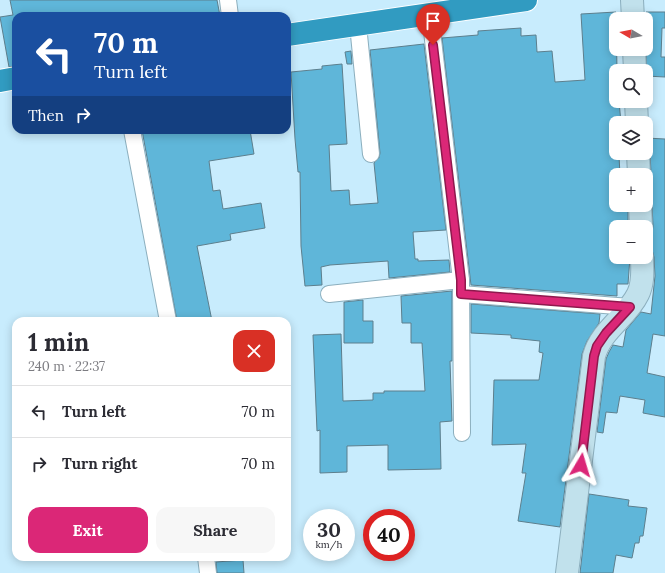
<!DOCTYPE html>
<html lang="en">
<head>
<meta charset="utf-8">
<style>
	:root { --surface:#fff; --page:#f7f7f7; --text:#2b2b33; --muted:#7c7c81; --line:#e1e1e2; --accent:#db2777 }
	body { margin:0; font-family:Lora,serif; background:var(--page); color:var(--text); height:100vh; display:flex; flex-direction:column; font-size:15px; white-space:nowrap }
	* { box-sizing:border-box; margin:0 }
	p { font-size:13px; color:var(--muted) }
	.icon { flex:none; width:22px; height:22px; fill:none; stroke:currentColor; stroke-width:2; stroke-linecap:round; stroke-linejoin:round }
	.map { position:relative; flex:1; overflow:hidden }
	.side { position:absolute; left:12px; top:317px; width:279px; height:244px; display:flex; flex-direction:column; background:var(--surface); border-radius:12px; box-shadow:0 2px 10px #0003 }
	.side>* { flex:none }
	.top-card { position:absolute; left:12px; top:12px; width:279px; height:122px; border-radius:12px; box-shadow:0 2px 10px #0003; background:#1a4fa0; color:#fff; overflow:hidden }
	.needle { width:26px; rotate:280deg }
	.buttons { position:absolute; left:609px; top:12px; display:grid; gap:8px }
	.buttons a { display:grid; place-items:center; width:44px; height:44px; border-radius:8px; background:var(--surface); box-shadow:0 2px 10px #0003; font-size:20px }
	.speed { position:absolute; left:303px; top:509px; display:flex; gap:8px; font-size:20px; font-weight:700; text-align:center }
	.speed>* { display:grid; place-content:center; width:52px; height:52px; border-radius:50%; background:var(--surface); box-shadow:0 2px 10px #0003; line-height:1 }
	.speed small { font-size:10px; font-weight:400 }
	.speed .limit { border:6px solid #d22; background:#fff; color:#111 }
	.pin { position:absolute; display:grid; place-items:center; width:34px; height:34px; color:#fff; margin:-41px -17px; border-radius:50% 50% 50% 0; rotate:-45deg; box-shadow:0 0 4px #0007 }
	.pin .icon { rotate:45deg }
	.me { position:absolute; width:44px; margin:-22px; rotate:7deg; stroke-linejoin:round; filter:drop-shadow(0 0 3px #0008) }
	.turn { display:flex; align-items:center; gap:14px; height:84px; padding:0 16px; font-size:18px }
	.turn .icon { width:52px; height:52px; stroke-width:2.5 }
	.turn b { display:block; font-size:28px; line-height:34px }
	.then { display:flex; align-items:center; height:38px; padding:0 16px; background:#0003; gap:8px; font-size:15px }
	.round { display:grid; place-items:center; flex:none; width:42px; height:42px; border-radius:12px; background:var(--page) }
	.summary { display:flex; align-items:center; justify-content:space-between; height:68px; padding:0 16px }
	h1 { font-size:24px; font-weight:700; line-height:30px }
	.cta { display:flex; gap:8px; margin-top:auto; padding:8px 16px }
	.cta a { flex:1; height:46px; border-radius:12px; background:var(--accent); color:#fff; font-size:16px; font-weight:700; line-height:46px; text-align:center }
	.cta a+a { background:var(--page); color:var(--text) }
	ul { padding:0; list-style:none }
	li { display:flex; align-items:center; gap:12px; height:52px; padding:0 16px; border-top:1px solid var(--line) }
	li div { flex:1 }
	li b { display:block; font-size:15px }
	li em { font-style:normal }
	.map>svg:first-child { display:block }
</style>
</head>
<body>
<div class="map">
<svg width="665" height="573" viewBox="0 0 665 573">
	<rect width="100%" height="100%" fill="#c8ecfd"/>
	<g fill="#5fb6d9" stroke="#5d7f8d">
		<polygon points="10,0 217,0 220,16 16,16 16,66 9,67 0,17 13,15"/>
		<polygon points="616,12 617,71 616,71 616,101 619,101 621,123 616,123 615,130 616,153 617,156 619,156 620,175 616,175 616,205 628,205 628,227 616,227 616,257 630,257 628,284 617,284 617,296 471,285 442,38 478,35 478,31 521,28 521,36 536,35 537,52 552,51 555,82 585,80 581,14"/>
		<polygon points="646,12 665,12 665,28 662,28 661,57 665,57 665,77 646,76"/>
		<polygon points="424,44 446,230 413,232 415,259 418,259 418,261 449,260 450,272 389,278 388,261 330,265 321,267 322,285 305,286 301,246 300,172 298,172 295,139 291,72 322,69 322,66 342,64 347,144 329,145 331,191 349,190 350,205 378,203 374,163 379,158 380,153 370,50"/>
		<polygon points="351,51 352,64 347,64 345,52"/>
		<polygon points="142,130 250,130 254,154 209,161 213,191 220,190 223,209 261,203 265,228 230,234 231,240 197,246 212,321 177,321"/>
		<polygon points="646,138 665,139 665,336 653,334 647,373 665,377 665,417 643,413 645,400 620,396 617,413 606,412 603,433 597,432 606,359 609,352 613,345 623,347 626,330 641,312 651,314 655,276 654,257 652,250 646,246 646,238 652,233 653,226 652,204 651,199 646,194 646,185 650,180 651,174 650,152 646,144"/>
		<polygon points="452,291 452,361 450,361 452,421 440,422 441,469 388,470 388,445 347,446 347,472 320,473 320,430 317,431 313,335 341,334 343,401 373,400 373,393 384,393 384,391 425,391 422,343 411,343 411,323 402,323 401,296"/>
		<polygon points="363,300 363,321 373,321 373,343 344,343 344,302"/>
		<polygon points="471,304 600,314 599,323 587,341 582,354 560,527 518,521 526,473 522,473 526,444 492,445 494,380 539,380 543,353 539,352 540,341 511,338 511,335 471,333"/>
		<polygon points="589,494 629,500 628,506 647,508 643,536 640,536 639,543 635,543 632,558 616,555 613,573 580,573"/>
		<polygon points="243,560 244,573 217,573 216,562"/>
	</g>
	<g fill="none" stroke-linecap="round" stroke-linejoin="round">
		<g stroke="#8cafbe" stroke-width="18">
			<g id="street">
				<polyline points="228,0 230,16"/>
				<polyline points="430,14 461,280 462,433"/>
				<polyline points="358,25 371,154"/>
				<polyline points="132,130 168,321"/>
				<polyline points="329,294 461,280"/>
				<polyline points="461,294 630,307"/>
				<polyline points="206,557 208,573"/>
			</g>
		</g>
		<g stroke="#8cafbe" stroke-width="24">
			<g id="secondary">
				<polyline points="632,0 633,19"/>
				<polyline points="634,49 635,71"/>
				<polyline points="636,101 637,123"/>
				<polyline points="638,153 639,175"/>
				<polyline points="640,205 641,227"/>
				<path d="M567,573L594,356C601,330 627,317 638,294C644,282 642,269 642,257"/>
			</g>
		</g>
		<g stroke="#fff" stroke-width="24">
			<g id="highway">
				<polyline points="287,35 526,0"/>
				<polyline points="0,81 16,78"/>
			</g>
		</g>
		<use href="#street" stroke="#fff" stroke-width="16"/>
		<use href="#secondary" stroke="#c1e1ec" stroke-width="22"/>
		<use href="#highway" stroke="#319bc1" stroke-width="22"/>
	</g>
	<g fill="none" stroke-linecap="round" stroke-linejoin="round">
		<g stroke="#8e194d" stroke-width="10">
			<polyline id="route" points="433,45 461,280 461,294 630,307 606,333 597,346 594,356 581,465"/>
		</g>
		<use href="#route" stroke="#db2777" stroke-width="7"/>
	</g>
</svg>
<div class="buttons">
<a><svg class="needle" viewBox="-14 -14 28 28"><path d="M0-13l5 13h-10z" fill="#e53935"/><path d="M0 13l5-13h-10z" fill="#7c7c81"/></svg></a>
<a><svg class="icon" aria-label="search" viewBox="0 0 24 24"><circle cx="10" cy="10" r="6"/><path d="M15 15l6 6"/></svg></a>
<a><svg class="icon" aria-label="layers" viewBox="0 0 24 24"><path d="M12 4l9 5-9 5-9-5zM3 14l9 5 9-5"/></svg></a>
<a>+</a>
<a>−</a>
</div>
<div class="speed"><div>30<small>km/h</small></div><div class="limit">40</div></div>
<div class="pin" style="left:433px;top:45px;background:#d93025"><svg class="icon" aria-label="arrive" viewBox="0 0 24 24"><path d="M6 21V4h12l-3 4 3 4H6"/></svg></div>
<svg class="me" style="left:581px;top:465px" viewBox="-20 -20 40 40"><path d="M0-17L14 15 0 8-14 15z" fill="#db2777" stroke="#fff" stroke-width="4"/></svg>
<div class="top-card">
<div class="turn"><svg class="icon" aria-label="left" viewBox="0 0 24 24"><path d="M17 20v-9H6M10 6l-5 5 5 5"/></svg><div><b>70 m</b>Turn left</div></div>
<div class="then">Then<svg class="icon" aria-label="right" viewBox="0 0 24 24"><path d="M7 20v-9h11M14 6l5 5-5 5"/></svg></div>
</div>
<section class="side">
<div class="summary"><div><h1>1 min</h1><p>240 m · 22:37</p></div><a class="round" style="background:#d93025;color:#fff"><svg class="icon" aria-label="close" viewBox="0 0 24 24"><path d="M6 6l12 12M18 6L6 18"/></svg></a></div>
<ul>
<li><svg class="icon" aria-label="left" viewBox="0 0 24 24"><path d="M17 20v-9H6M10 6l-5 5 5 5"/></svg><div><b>Turn left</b></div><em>70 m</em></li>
<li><svg class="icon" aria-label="right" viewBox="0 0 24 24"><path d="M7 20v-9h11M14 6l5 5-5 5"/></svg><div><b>Turn right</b></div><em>70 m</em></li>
</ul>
<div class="cta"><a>Exit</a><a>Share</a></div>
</section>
</div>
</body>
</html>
